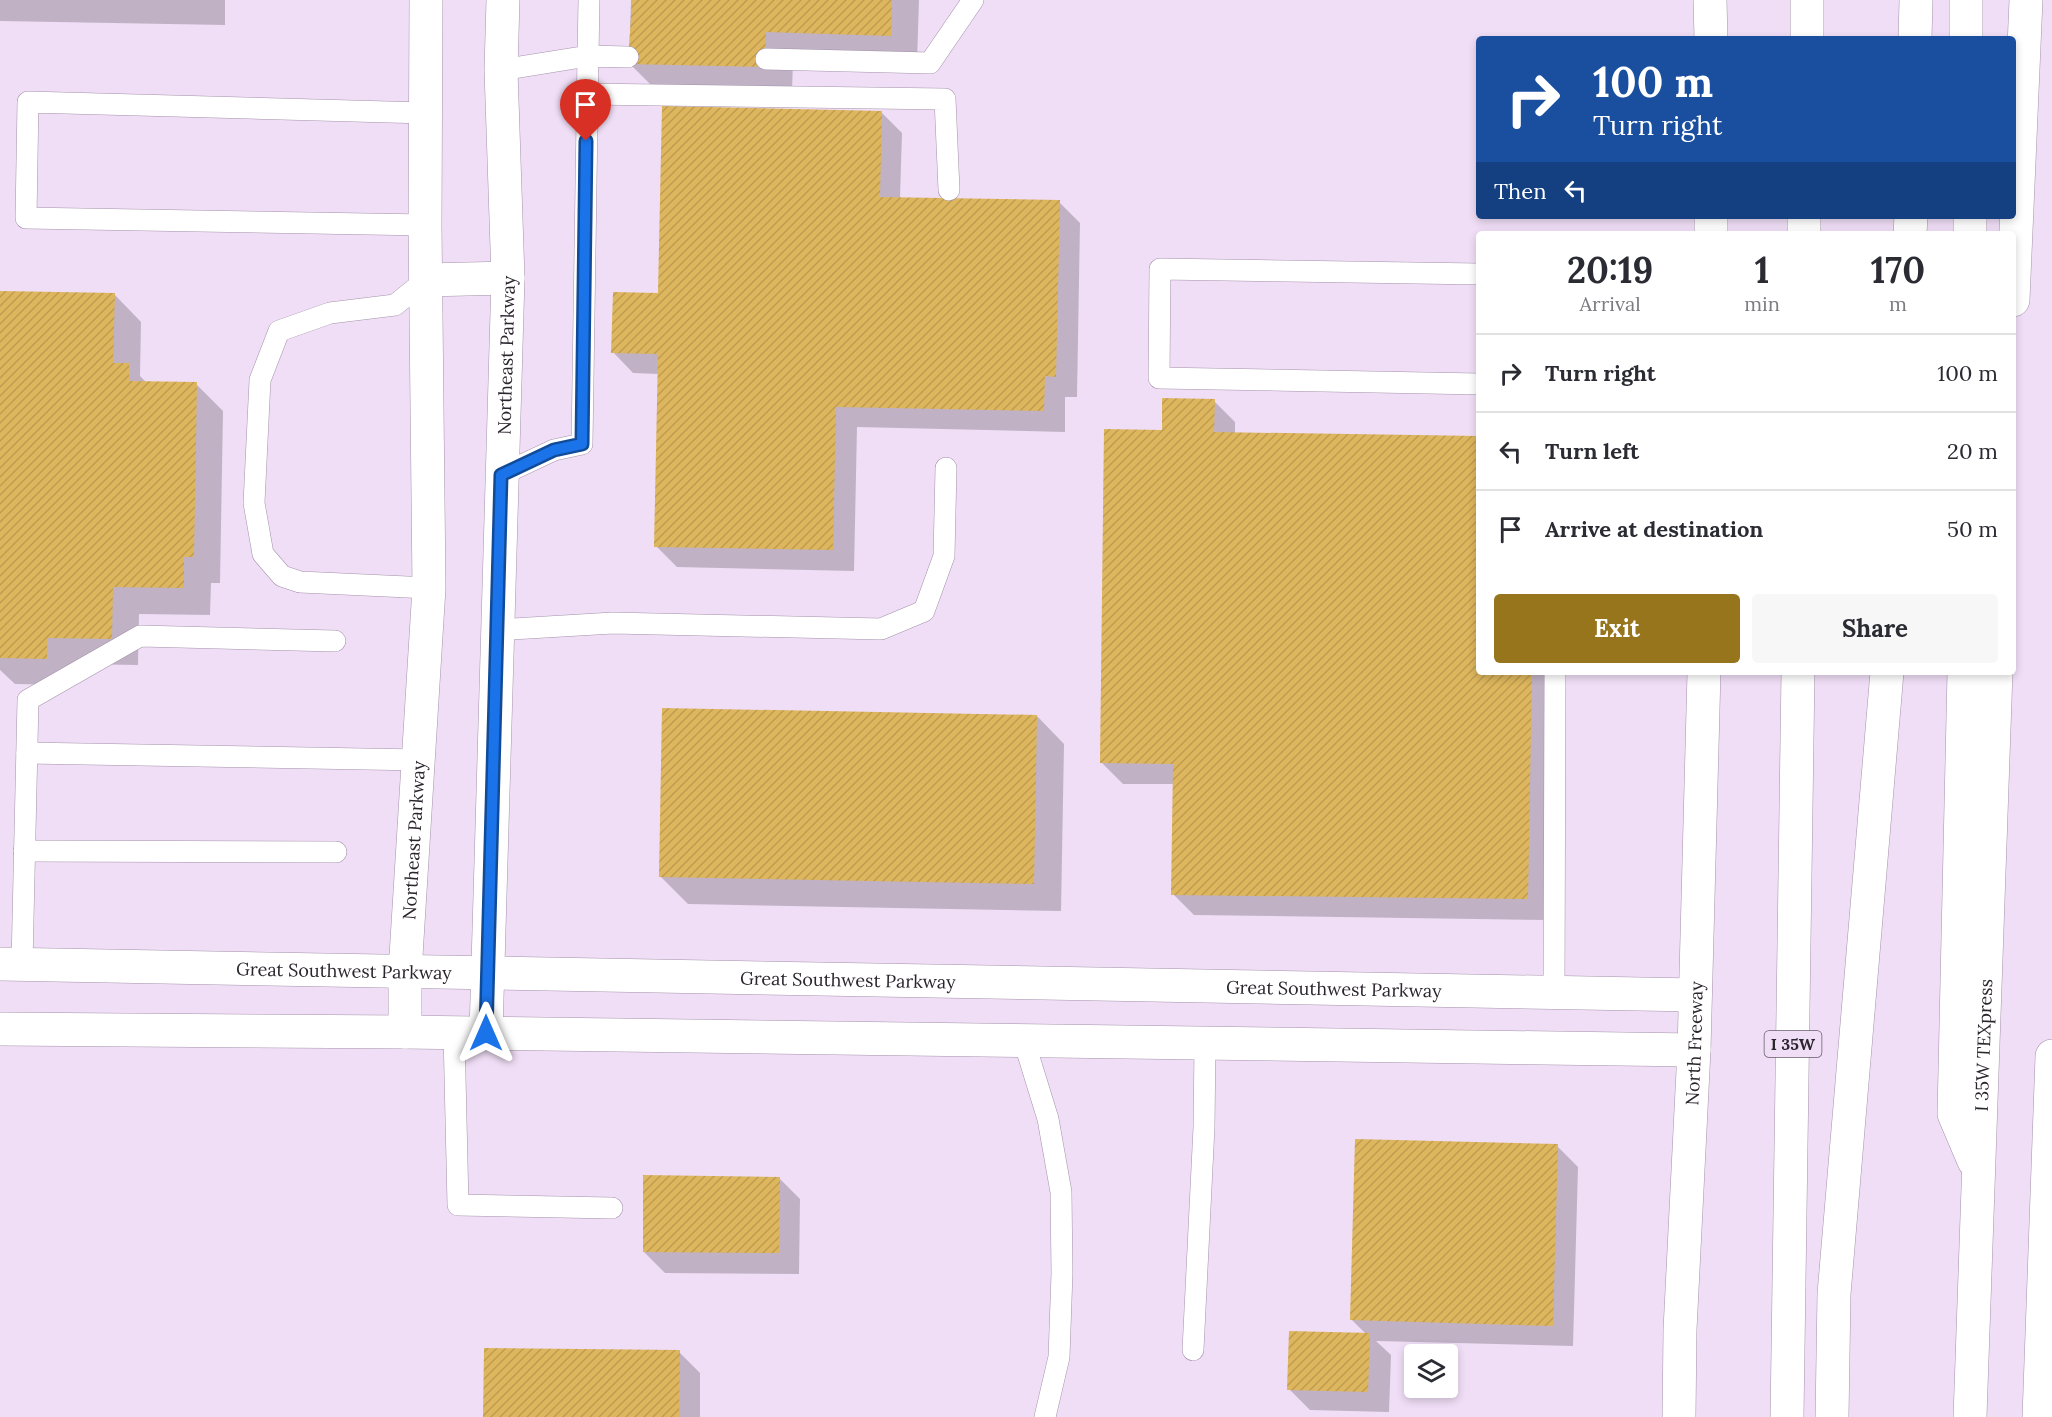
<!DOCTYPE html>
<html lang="en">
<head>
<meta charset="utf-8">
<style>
	:root { --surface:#fff; --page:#f7f7f7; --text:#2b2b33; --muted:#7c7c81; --line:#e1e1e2; --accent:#96751d }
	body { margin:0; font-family:Lora,serif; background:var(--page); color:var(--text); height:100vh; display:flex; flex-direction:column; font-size:22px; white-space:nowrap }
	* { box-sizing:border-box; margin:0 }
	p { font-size:20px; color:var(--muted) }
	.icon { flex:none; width:33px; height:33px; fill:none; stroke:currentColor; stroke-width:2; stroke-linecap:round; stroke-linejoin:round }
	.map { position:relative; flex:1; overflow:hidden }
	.sheet { position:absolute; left:1476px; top:231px; width:540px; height:444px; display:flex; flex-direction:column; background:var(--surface); border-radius:6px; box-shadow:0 3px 9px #0003 }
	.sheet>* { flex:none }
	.banner { position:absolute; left:1476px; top:36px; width:540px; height:183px; border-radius:6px; box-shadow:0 3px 9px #0003; background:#1a4fa0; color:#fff; overflow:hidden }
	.buttons { position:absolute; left:1404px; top:1344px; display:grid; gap:12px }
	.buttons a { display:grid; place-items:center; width:54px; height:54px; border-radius:6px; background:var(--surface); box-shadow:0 3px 9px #0003; font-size:30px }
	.pin { position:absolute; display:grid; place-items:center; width:51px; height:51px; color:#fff; margin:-62px -26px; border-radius:50% 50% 50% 0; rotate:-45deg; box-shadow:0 0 6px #0007 }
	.pin .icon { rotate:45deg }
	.me { position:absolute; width:66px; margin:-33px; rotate:0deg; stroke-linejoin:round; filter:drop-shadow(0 0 4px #0008) }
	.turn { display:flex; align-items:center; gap:21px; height:126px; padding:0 18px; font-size:27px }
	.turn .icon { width:78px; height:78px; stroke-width:2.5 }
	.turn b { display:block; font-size:42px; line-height:51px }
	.then { display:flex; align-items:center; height:57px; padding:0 18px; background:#0003; gap:12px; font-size:22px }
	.eta { display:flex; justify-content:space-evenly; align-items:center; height:102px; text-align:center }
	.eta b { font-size:36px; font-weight:700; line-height:42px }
	.primary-button { display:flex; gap:12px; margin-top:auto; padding:12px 18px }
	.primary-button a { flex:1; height:69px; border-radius:6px; background:var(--accent); color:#fff; font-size:24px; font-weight:700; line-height:69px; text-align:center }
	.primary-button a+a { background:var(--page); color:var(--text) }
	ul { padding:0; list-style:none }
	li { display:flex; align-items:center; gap:18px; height:78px; padding:0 18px; border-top:2px solid var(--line) }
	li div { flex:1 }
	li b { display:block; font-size:22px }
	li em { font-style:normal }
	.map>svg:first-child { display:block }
</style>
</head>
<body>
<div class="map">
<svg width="2052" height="1417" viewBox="0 0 2052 1417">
	<defs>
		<pattern id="building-hatch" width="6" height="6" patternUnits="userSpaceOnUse" patternTransform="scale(1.5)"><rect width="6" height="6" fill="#ddb65d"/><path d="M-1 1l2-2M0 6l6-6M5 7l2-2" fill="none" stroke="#be9c51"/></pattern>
	</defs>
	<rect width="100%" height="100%" fill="#f0def6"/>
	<g fill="#0003">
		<polygon points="0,0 225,0 225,25 0,21"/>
		<polygon points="631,0 919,0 917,62 793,59 792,93 656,90 629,63"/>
		<polygon points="881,112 902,133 900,198 1059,202 1080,223 1077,397 1065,397 1065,432 857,427 854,571 677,567 656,546 659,374 633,373 613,352 659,295"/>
		<polygon points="0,292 114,294 141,322 140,376 147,383 196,384 223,411 220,583 211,583 210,615 139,614 138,665 74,664 73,685 15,684 0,670"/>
		<polygon points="1214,401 1235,422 1235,434 1479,437 1479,672 1552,672 1549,920 1194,915 1173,894 1174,784 1123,784 1102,763 1163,431"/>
		<polygon points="1037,716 1064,744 1061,911 688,904 661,877"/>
		<polygon points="1557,1146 1578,1167 1573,1346 1376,1341 1391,1355 1389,1412 1310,1410 1289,1389 1366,1334 1352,1320"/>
		<polygon points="779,1178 800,1199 799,1274 665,1273 644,1252"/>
		<polygon points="679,1352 700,1373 700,1417 484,1417"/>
	</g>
	<g fill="url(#building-hatch)">
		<polygon points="632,0 892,0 891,36 766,32 765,67 628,64"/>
		<polygon points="662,106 882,111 880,197 1060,200 1056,377 1045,376 1044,411 836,407 833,550 654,547 658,354 611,353 613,292 658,293"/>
		<polygon points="0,291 115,293 113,363 129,363 129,381 197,382 194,557 184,557 184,588 113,587 112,639 47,638 47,659 0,658"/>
		<polygon points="1162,398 1215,399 1214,432 1479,436 1479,672 1532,672 1528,899 1171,895 1173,764 1100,763 1104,429 1162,430"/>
		<polygon points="662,708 1037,715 1034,884 659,877"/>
		<polygon points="1355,1139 1558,1144 1553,1326 1350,1320"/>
		<polygon points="643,1175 780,1177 779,1253 643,1252"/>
		<polygon points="1289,1331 1370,1333 1368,1392 1287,1390"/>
		<polygon points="484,1348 680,1350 679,1417 483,1417"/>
	</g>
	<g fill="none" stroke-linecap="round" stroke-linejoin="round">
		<g stroke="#a493aa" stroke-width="22">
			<g id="service">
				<polyline points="766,59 930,63 973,0"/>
				<polyline points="501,70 588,56 589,0"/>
				<polyline points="587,94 945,99 949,190"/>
				<polyline points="425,225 26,218 28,102 425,113"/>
				<polyline points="1479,274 1160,269 1159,378 1479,384"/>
				<polyline points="426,280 395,305 330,313 279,331 260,380 254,503 263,554 282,576 300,582 429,588"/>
				<polyline points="501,475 554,450 582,444 588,56 628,57"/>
				<polyline points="497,630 613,623 881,629 924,611 944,556 946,468"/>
				<polyline points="27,753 420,760"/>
				<polyline points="24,851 336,852"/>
				<polyline points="22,964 28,700 140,636 335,641"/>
				<polyline points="1554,993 1555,672"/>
				<polyline points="454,1033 458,1205 612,1208"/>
				<polyline points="1024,1041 1048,1119 1061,1192 1062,1273 1059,1357 1045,1417"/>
				<polyline points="1193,1350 1204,1127 1205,1045"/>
			</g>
		</g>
		<g stroke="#a493aa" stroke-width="34">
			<g id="minor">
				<polyline points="426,280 508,278"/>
				<path id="s1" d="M405,1032V972L429,588L425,225L426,0"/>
				<path id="s2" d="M486,1033L508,278L501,70L503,0"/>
			</g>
		</g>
		<g stroke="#a493aa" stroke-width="34">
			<g id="tertiary">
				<path id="s3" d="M0,964L1695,995"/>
				<polyline points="0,1029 405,1032 1694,1050"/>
			</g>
		</g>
		<g stroke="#a493aa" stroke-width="34">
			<g id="secondary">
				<polyline points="1710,0 1711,39"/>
				<polyline points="1711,216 1711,234"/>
				<path id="s4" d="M1679,1417L1680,1330L1694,1050L1704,672"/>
			</g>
		</g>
		<g stroke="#a493aa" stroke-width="34">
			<g id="motorway">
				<polyline points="1807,39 1807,0"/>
				<polyline points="1915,39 1916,0"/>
				<polyline points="1966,39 1966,0"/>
				<polyline points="1970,216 1970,234"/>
				<polyline points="1804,234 1804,216"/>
				<polyline points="1910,234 1911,216"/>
				<polyline points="2013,300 2026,0"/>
				<polyline points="1964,672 1954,1114 1974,1161"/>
				<polyline points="1787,1417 1798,672"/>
				<polyline points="1832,1417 1834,1294 1887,672"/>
				<path id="s5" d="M1970,1417L1996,672"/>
				<polyline points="2039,1417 2052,1056"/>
			</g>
		</g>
		<use href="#service" stroke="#fff" stroke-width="21"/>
		<use href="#minor" stroke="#fff" stroke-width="33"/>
		<use href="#tertiary" stroke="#fff" stroke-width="33"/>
		<use href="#secondary" stroke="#fff" stroke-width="33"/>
		<use href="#motorway" stroke="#fff" stroke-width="33"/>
	</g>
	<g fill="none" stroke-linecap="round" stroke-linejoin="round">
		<g stroke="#114b97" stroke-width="15">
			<polyline id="route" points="486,1033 501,475 554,450 582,444 586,141"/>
		</g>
		<use href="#route" stroke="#1a73e8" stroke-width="10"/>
	</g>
	<g text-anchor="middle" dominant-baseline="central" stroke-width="4.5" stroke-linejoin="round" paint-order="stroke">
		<rect fill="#f0def6" stroke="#665c6a" stroke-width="1.5" x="1764.5" y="1031" width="57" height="26" rx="4.5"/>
		<g font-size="16" font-weight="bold" fill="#2b252e">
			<text x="1793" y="1044">I 35W</text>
		</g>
		<g font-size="18" fill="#2b252e" stroke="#f0def6">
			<text stroke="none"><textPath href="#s2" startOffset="678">Northeast Parkway</textPath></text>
			<text stroke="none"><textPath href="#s1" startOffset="192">Northeast Parkway</textPath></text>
			<text stroke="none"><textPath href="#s3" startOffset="344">Great Southwest Parkway</textPath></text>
			<text stroke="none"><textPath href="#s3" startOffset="848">Great Southwest Parkway</textPath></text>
			<text stroke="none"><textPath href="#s3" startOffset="1334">Great Southwest Parkway</textPath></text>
			<text stroke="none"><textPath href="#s5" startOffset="372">I 35W TEXpress</textPath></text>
			<text stroke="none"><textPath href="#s4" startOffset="374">North Freeway</textPath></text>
		</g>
	</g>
</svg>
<div class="buttons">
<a><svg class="icon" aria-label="layers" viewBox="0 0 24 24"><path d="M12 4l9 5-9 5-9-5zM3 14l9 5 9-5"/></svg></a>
</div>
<div class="pin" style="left:586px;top:141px;background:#d93025"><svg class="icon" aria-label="arrive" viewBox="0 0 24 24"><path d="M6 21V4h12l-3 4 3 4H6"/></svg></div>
<svg class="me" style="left:486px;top:1033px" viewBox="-20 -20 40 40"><path d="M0-17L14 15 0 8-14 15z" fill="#1a73e8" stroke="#fff" stroke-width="4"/></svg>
<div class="banner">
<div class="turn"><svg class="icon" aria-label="right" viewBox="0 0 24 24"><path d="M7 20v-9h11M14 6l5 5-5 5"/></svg><div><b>100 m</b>Turn right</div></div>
<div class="then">Then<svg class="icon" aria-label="left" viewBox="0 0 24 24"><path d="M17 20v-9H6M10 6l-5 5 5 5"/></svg></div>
</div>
<section class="sheet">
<div class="eta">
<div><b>20:19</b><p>Arrival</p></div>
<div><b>1</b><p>min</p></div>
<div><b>170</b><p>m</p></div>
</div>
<ul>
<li><svg class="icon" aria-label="right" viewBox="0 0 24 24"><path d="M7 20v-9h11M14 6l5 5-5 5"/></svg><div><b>Turn right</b></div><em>100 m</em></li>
<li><svg class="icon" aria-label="left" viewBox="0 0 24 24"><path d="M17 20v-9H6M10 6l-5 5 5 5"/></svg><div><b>Turn left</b></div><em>20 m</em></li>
<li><svg class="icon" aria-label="arrive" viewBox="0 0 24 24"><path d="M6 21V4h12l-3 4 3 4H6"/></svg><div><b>Arrive at destination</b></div><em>50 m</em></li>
</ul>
<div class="primary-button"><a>Exit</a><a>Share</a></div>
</section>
</div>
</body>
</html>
